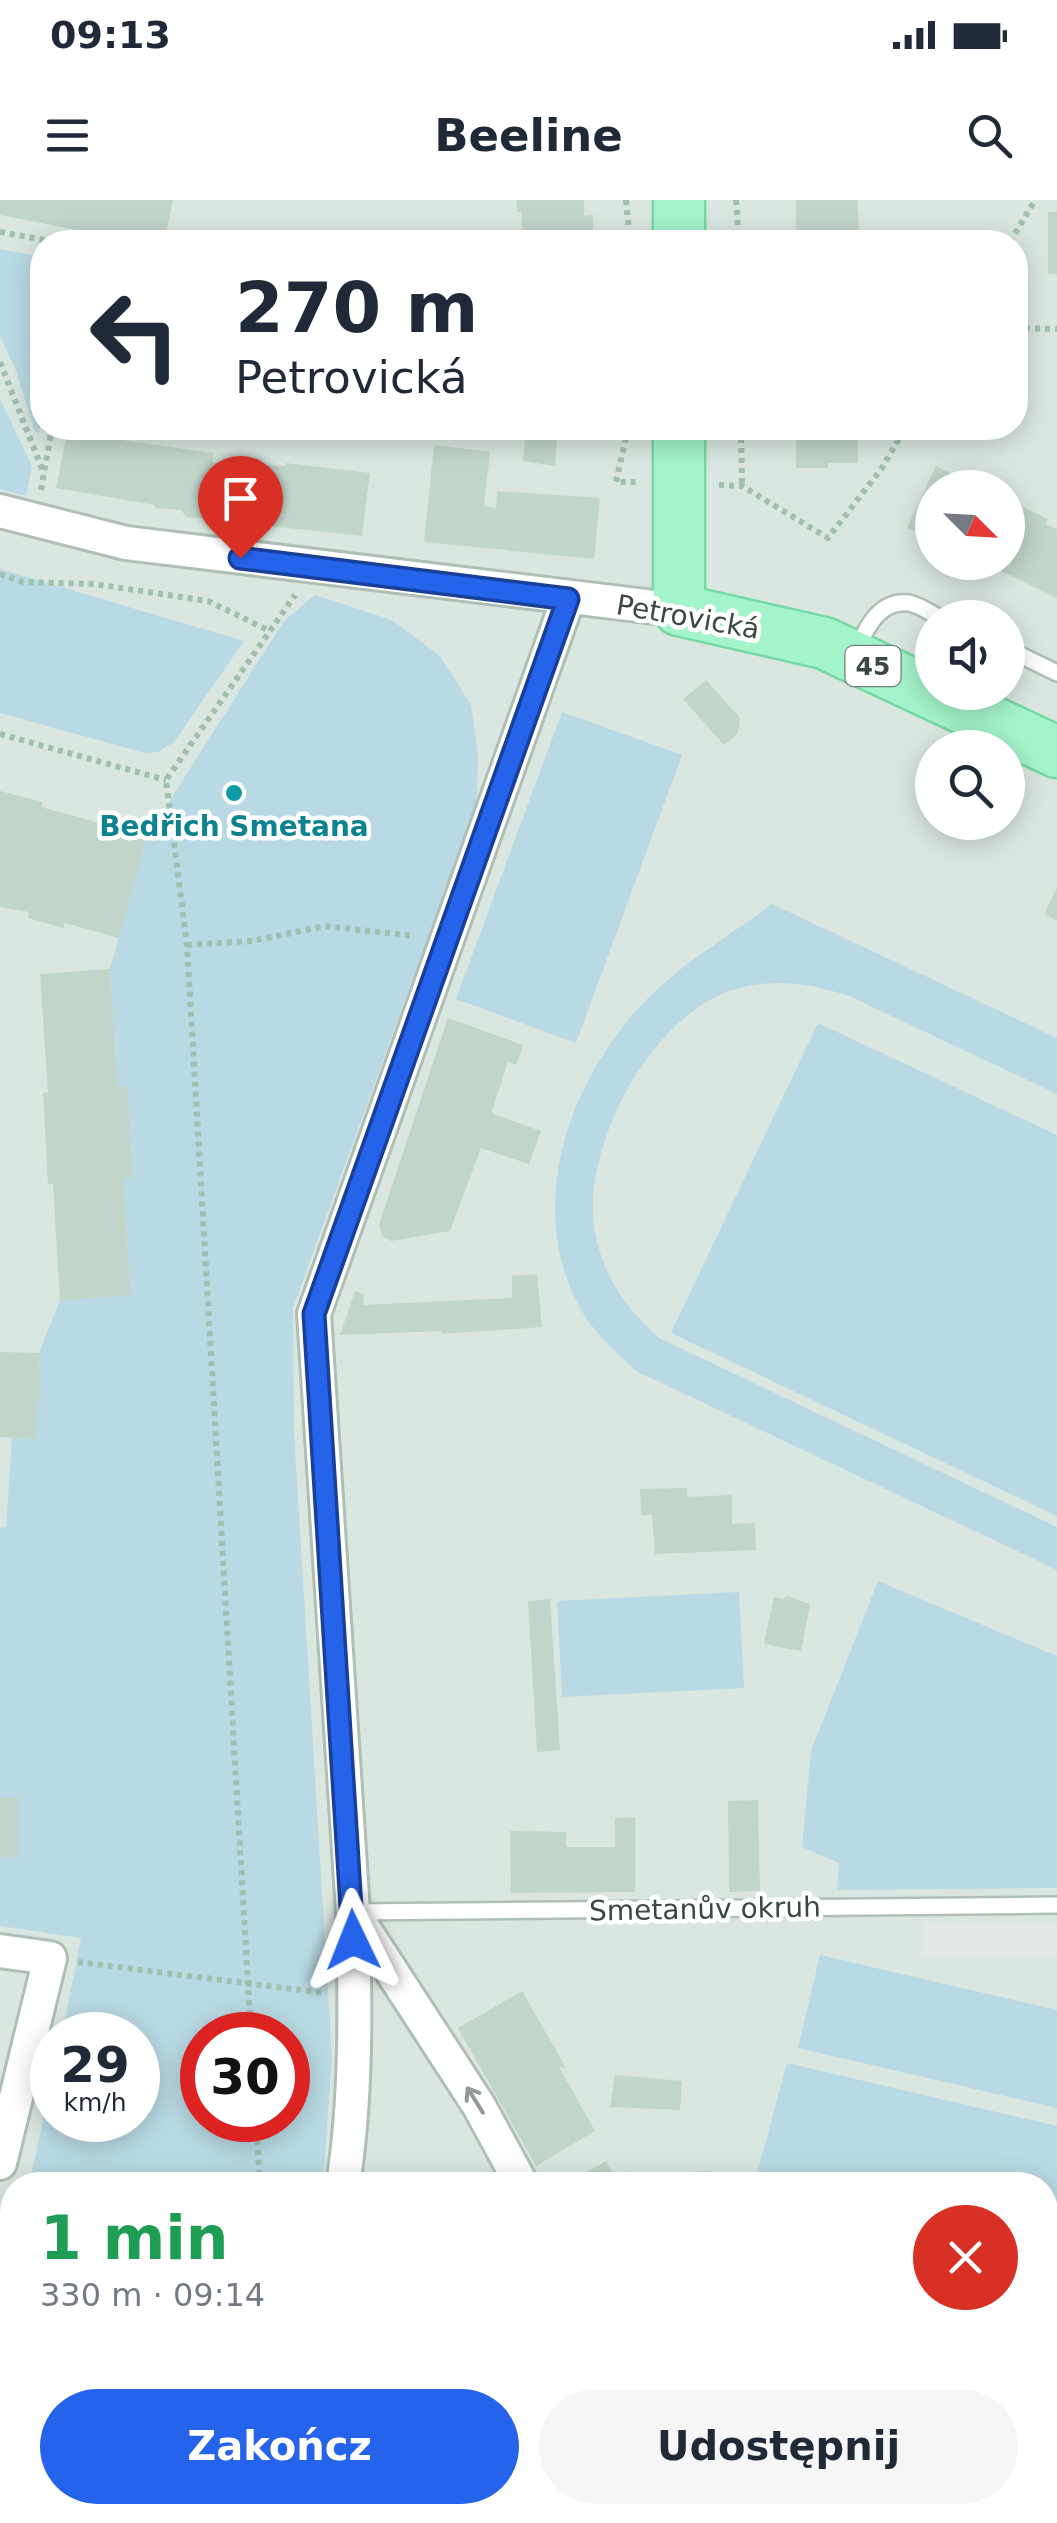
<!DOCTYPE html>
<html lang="pl">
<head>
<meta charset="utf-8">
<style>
	:root { --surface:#fff; --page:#f6f6f7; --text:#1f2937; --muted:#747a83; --accent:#2563eb }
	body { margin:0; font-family:"DejaVu Sans",sans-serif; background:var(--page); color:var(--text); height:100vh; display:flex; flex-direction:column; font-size:38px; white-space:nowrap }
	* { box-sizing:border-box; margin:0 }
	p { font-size:32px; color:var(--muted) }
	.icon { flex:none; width:55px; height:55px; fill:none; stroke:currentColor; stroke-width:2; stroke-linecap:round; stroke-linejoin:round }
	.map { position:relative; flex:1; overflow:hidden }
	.sheet { position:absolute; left:0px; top:1972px; width:1058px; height:352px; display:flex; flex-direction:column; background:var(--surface); border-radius:40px 40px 0 0; box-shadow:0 5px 25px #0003 }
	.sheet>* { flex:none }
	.guide { position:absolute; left:30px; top:30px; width:998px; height:210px; border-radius:40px; box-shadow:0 5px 25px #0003; background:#fff; color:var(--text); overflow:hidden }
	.needle { width:65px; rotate:114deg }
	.fabs { position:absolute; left:915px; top:270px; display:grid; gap:20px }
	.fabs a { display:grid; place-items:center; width:110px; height:110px; border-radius:50%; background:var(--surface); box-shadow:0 5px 25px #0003; font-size:50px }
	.speed { position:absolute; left:30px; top:1812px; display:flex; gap:20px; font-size:50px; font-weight:700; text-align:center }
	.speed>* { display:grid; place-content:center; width:130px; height:130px; border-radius:50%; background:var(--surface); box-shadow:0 5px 25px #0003; line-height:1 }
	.speed small { font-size:25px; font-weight:400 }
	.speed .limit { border:15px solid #d22; background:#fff; color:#111 }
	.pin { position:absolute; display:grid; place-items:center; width:85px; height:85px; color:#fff; margin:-102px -42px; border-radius:50% 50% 50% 0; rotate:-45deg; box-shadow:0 0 10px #0007 }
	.pin .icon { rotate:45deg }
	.me { position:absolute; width:110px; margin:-55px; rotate:358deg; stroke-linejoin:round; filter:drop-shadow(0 0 8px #0008) }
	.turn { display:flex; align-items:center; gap:35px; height:210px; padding:0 40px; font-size:45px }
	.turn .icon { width:130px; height:130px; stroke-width:2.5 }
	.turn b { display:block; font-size:70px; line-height:85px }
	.round { display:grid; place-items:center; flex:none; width:105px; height:105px; border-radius:52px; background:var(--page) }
	.headline { display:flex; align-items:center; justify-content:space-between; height:170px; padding:0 40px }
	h1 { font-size:60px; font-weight:700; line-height:75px; color:#1e9e55 }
	.primary-button { display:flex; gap:20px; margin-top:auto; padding:20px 40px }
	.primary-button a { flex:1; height:115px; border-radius:60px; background:var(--accent); color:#fff; font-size:40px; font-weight:700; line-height:115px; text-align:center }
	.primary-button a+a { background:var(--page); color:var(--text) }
	.status { display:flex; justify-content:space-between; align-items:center; height:70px; padding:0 50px; background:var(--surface); direction:ltr }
	.status svg { height:28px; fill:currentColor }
	header { display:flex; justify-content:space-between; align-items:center; height:130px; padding:0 40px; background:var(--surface); font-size:45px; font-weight:700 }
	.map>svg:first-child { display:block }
</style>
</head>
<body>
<div class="status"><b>09:13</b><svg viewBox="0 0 49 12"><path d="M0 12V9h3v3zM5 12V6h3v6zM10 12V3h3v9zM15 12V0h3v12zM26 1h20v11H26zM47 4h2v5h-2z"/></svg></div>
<header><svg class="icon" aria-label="menu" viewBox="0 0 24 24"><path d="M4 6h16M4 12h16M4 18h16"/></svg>Beeline<svg class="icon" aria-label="search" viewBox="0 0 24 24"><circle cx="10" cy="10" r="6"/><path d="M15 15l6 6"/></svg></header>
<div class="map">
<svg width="1057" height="2323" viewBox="0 0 1057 2323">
	<rect width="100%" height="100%" fill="#ebf4ef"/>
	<path fill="#dae7e0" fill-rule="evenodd" d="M0,0H1057V2323H0ZM42,42H1015V228H42ZM932,288H1008V362H932ZM932,418H1008V492H932ZM932,548H1008V622H932ZM52,1835H138V1920H52ZM202,1835H288V1920H202ZM12,1985H1045V2312H12Z"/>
	<g fill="#b9dae4" fill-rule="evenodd">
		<polygon points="0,49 42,57 42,214 39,233 35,232 15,168 0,136"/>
		<polygon points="0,199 32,266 26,296 0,289"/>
		<polygon points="0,369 244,441 174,542 158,552 145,553 0,513"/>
		<path d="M315,395L392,420L440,456L471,505L478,555L477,602L293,1108L294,1232L332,1856L323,1985H29L52,1879V1920H138V1835H62L81,1738L0,1726V1328L6,1327L12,1238L35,1239L37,1201L41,1200L39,1153L60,1101L131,1095L123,978L133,977L128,887H118L110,769L147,636L284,421ZM202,1835H288V1920H202Z"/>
		<polygon points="562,512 682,555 576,843 456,799"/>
		<path d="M772,704L1057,838V894L849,796C809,783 771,777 730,791C649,818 577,954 596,1037C605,1079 627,1109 659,1138L1057,1327V1370L636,1171C616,1152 593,1132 580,1108C523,1004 571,875 650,796C685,761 732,734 772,704Z"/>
		<polygon points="818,823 1057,935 1057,1316 671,1133"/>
		<polygon points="878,1381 1057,1456 1057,1688 837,1690 839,1663 802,1647 811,1551"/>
		<polygon points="739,1392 744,1488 562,1497 557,1401"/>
		<polygon points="820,1755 1057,1810 1057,1908 798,1848"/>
		<polygon points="787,1863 1057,1926 1057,2323 685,2323 688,2312 1045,2312 1045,1985 754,1985"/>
	</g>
	<polygon fill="#e2e6e4" points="923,1723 1057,1724 1057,1757 923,1756"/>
	<g fill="#c2d5c9">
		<polygon points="0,0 173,0 164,42 111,42 112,37 0,15"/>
		<polygon points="517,0 584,0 584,16 593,15 593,36 584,36 584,42 522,42 522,12 517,12"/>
		<polygon points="796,0 858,0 859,42 791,42 791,31 796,31"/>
		<rect x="1048" y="12" width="9" height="62"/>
		<polygon points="68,228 126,228 121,240 213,253 213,263 242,262 242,257 261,259 260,265 286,266 286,263 370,273 362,336 186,317 181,310 155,308 155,305 56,288"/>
		<polygon points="526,228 558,228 555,266 523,261"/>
		<polygon points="796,228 858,228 858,263 828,263 828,268 796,268"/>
		<polygon points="434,245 490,252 484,306 496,308 497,291 600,298 594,359 424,342"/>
		<polygon points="936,266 963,279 961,284 969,288 932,288 932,339 907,328"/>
		<polygon points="1008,300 1048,319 1046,324 1057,329 1057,398 982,362 1008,362"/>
		<polygon points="706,480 740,518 738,533 724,545 683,499"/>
		<polygon points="0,591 43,602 41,607 147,636 119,738 65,723 63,728 28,718 29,712 0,707"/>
		<polygon points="1057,687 1057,721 1044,714"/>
		<polygon points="110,769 118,887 128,886 133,978 123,978 131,1095 60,1101 53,984 48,984 43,893 48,892 40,774"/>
		<polygon points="448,818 523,845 516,865 508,862 492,911 493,914 541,931 529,964 481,948 450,1031 391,1041 382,1036 379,1025"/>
		<polygon points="537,1074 542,1127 442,1134 442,1131 340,1135 355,1091 364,1094 363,1105 512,1098 512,1076"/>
		<polygon points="0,1152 39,1153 41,1201 37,1201 36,1239 0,1237"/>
		<polygon points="687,1288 687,1297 732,1295 732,1324 755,1323 756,1350 655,1354 652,1315 641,1315 640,1289"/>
		<polygon points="787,1396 810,1404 801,1451 764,1444 774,1397 783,1399"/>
		<polygon points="550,1399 560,1550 537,1552 528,1401"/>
		<rect x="0" y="1597" width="19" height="60"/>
		<polygon points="758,1600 760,1691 729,1692 728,1601"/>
		<polygon points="635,1617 635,1692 511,1693 510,1631 566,1632 566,1647 615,1647 615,1618"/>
		<polygon points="522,1791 566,1868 559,1867 595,1931 536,1966 458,1828"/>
		<polygon points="615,1875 682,1881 680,1910 610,1907"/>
		<polygon points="606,1961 615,1977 625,1971 633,1985 564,1985"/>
		<polygon points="712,1971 712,1985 692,1985 693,1972"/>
		<polygon points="0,2184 12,2190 12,2259 0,2254"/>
		<polygon points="12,2287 12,2312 101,2312 96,2323 0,2323 0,2291 9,2295"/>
		<polygon points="597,2312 651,2312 648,2323 595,2323"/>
		<polygon points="828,2312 931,2312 937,2323 825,2323"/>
	</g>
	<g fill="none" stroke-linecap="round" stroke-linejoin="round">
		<g stroke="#afbfb5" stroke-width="20">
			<g id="service">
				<polyline points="1008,449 1057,473"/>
				<path d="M856,450C866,429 879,399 909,403C919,405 931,413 940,418"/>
				<polyline points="353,1712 1057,1705"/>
			</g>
		</g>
		<g stroke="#afbfb5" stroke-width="38">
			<g id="minor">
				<polyline points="0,311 126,343 679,410"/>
				<polyline points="353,1712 479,1906 522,1985"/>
				<polyline points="0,1751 50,1758 0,1963"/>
				<path d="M343,1985C357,1895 355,1803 353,1712L314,1114L568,399"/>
				<polyline points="0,2145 12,2151"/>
				<polyline points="210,2323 215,2312"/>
				<polyline points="556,2323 561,2312"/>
			</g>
		</g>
		<g stroke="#75d9a3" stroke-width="55">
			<g id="primary">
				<polyline points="679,0 679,42"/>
				<polyline points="679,228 679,410 824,443 1057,552"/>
			</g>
		</g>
		<g stroke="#a1bfae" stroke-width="6" stroke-dasharray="5 5" stroke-linecap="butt">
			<polyline points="626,0 630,42"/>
			<polyline points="736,0 739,42"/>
			<polyline points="0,32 56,42"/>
			<polyline points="1010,42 1035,0"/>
			<polyline points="1015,128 1057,129"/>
			<polyline points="0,162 44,274"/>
			<polyline points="628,228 616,282 637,282"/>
			<polyline points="741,228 742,286"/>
			<polyline points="719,285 742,286 828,338 882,268 905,228"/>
			<polyline points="41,290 52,228"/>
			<polyline points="0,374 23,382 94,384 208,401 270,431"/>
			<polyline points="0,534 166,580"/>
			<polyline points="187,745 252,741 325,726 414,736"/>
			<polyline points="78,1762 324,1793"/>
			<polyline points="251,1835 187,745 166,580 295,395"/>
			<polyline points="256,1920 260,1985"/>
			<polyline points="165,2323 170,2312"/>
		</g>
		<use href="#service" stroke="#fff" stroke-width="15"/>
		<use href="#minor" stroke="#fff" stroke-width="32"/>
		<use href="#primary" stroke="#a4f4cb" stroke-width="50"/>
	</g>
	<defs><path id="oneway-shaft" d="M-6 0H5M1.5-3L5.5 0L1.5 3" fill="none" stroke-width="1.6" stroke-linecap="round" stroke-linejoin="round" transform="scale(2.5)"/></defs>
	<use stroke="#939a95" href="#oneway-shaft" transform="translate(475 1900) rotate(-122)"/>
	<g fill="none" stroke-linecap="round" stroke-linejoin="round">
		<g stroke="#184099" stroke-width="25">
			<polyline id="route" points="240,358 568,399 314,1114 353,1740"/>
		</g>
		<use href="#route" stroke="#2563eb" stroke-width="18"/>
	</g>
	<circle fill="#0f9aa8" stroke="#fff" stroke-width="4" cx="234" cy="593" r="10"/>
	<g text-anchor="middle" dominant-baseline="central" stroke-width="9" stroke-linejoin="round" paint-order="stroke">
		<rect fill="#fff" stroke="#757f79" stroke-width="2.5" x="845.5" y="446" width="55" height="40" rx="8"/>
		<g font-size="25" font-weight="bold" fill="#3a483f">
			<text x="873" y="466">45</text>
		</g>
		<g font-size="28" fill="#3a483f" stroke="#fff">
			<text transform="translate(688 417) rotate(10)">Petrovická</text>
			<text transform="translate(705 1709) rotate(-1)">Smetanův okruh</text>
		</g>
		<g font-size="28" font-weight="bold" fill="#0d838f" stroke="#fff">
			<text x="234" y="626">Bedřich Smetana</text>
		</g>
	</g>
</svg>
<div class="fabs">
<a><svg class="needle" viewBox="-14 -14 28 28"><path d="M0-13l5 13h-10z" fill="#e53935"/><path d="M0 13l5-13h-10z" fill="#747a83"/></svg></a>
<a><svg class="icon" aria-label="sound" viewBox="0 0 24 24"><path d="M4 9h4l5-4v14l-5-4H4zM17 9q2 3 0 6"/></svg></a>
<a><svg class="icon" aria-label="search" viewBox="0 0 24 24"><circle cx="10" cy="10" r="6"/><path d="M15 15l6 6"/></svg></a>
</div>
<div class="speed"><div>29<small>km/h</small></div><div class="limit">30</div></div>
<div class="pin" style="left:240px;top:358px;background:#d93025"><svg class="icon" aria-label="arrive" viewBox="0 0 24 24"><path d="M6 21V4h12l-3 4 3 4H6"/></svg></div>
<svg class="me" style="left:353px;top:1740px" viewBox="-20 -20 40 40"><path d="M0-17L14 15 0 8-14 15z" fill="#2563eb" stroke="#fff" stroke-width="4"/></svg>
<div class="guide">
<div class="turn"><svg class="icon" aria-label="left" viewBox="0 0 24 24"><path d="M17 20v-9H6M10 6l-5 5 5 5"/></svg><div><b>270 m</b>Petrovická</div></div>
</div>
<section class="sheet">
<div class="headline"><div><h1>1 min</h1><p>330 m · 09:14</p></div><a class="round" style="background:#d93025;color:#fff"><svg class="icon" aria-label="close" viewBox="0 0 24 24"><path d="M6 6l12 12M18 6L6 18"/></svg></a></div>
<div class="primary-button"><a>Zakończ</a><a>Udostępnij</a></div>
</section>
</div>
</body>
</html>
